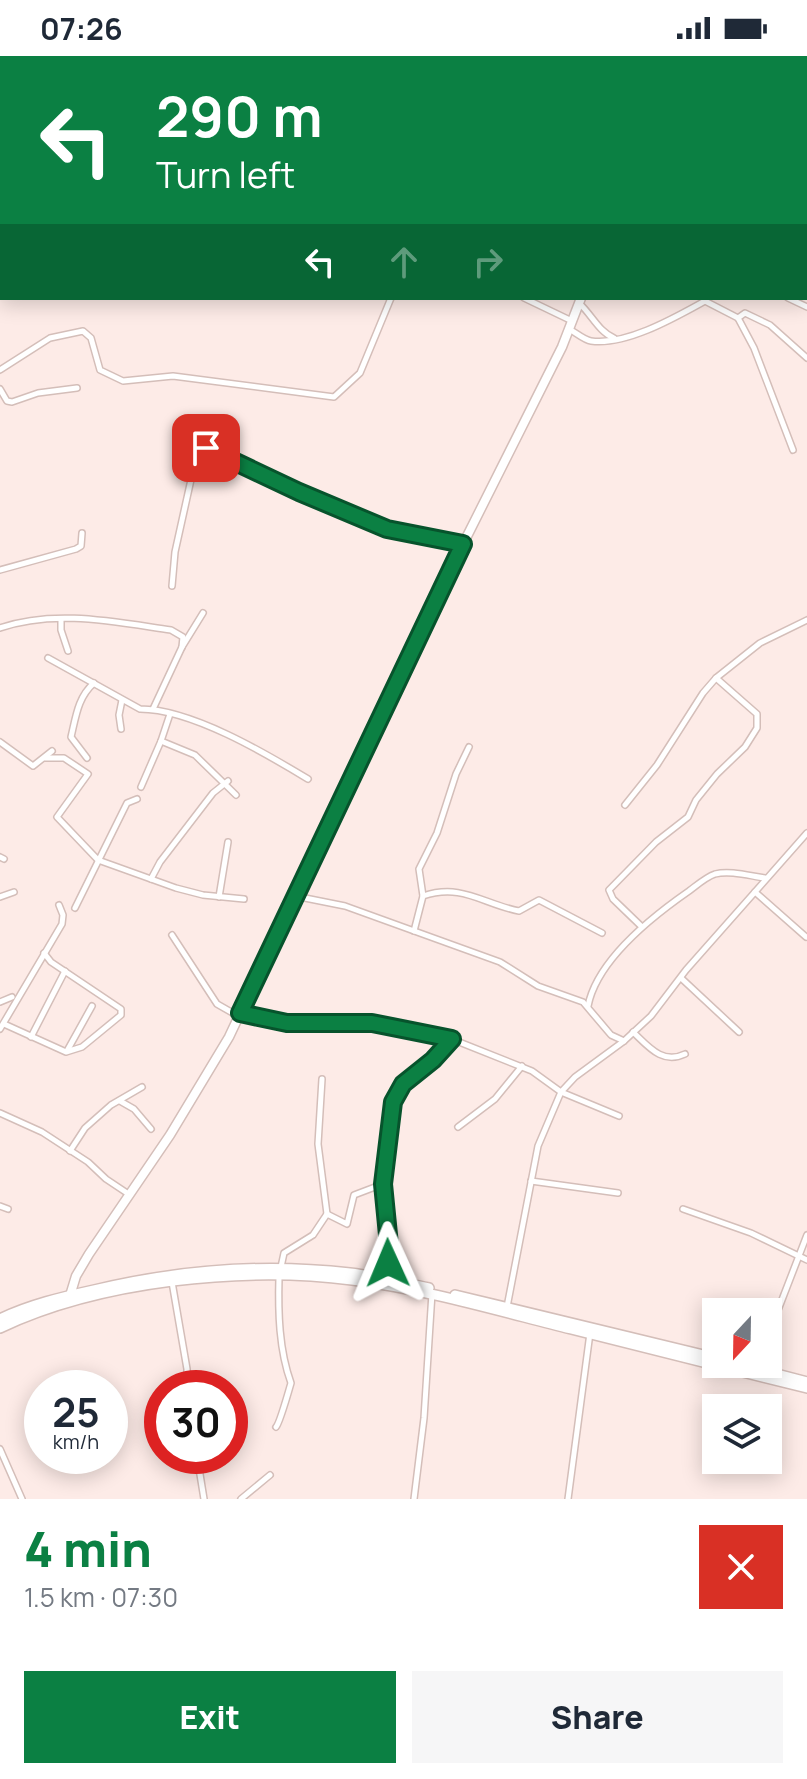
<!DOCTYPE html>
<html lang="en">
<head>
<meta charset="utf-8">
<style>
	:root { --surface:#fff; --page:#f6f6f7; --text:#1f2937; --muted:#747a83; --accent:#0b8043 }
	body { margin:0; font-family:Manrope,sans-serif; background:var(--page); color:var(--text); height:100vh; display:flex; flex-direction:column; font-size:30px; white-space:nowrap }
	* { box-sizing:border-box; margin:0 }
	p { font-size:26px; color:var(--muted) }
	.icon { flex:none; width:44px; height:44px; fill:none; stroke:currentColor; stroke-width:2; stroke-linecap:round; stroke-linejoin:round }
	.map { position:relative; height:1443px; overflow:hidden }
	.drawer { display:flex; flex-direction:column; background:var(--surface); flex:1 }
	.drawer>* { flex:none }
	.top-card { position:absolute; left:0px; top:0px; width:808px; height:244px; box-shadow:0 4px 20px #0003; background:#0b8043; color:#fff; overflow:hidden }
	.needle { width:52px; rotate:202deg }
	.controls { position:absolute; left:702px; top:1242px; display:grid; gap:16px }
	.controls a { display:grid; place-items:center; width:80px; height:80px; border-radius:0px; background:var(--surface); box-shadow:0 4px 20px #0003; font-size:40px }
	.speed { position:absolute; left:24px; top:1314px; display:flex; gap:16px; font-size:40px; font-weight:700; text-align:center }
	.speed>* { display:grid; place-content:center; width:104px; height:104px; border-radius:50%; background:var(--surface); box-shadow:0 4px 20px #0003; line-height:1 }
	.speed small { font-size:20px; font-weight:400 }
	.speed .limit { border:12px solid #d22; background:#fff; color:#111 }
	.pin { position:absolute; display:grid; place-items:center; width:68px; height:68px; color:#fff; margin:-34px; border-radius:16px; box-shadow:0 4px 12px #0006 }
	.me { position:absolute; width:88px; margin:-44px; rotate:359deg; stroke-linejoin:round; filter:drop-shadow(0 0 6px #0008) }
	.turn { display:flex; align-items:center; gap:28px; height:168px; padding:0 24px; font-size:36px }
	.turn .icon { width:104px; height:104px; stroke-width:2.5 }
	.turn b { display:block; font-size:56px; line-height:68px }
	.lanes { display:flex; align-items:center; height:76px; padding:0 24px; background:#0003; justify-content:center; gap:40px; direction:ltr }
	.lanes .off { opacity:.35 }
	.round { display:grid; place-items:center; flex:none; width:84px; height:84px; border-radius:0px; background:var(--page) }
	.headline { display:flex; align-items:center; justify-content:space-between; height:136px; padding:0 24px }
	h1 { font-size:48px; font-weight:800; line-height:60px; color:var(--accent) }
	.button { display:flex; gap:16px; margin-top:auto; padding:16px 24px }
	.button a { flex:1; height:92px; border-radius:0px; background:var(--accent); color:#fff; font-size:32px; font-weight:800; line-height:92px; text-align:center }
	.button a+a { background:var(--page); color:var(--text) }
	.status { display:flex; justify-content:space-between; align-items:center; height:56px; padding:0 40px; background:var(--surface); direction:ltr }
	.status svg { height:22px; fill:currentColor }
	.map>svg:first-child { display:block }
</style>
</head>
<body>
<div class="status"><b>07:26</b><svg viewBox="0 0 49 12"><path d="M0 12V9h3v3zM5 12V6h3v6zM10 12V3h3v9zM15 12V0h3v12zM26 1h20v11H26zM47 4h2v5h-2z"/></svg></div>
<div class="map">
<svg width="807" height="1443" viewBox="0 0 807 1443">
	<rect width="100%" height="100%" fill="#fdebe7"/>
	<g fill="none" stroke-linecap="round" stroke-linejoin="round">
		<g stroke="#d4beb9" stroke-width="8">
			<g id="street">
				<polyline points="689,0 694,2"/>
				<polyline points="15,2 15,0"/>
				<polyline points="472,2 473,0"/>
				<polyline points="739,2 740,0"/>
				<polyline points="0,51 2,51"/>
				<polyline points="806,51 807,51"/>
				<polyline points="806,129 807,130"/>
				<polyline points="806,189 807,189"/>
				<polyline points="524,242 572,265"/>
				<polyline points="788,242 807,251"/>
				<path d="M579,247C592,259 599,276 614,282"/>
				<polyline points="738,262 745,257 770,269 807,302"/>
				<path d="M569,273C575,276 584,284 591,285C626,290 676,261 705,245L738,262L754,292L793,394"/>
				<polyline points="0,314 50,282 83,275 91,282 100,314 123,325 173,320 334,341 360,317 391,242"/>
				<polyline points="0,333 7,345 12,346 38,337 77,332"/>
				<polyline points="0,514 76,493 81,490 82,477"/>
				<polyline points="172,530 175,496 196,401 203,392 216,395 299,436 387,473 462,488"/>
				<polyline points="61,563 61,574 68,595"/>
				<path d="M0,572C54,553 115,566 171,574L183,581L182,591"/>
				<path d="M48,602L140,653C191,653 265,697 308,723"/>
				<polyline points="153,653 182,591 203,557"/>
				<polyline points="170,658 161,685 195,699 236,739"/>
				<polyline points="121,673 119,659 122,644"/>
				<polyline points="0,686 33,710 52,695"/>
				<polyline points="45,702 64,702 88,718 57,761 98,804 176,832 203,839 244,843"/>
				<path d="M87,702L71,681C76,660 78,641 94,627"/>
				<polyline points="141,731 161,685"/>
				<polyline points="625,749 657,709 703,637 716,622 760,587 807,564"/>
				<polyline points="0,801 4,803"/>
				<polyline points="151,823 160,806 213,737 228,725"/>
				<polyline points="755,836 806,881"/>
				<polyline points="295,840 345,850 500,906 538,930 583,946 611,979 624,985"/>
				<polyline points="423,840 419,813 437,777 456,718 469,691"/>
				<polyline points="0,841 14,836"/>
				<polyline points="219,841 228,786"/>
				<polyline points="75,852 127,747 137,743"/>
				<polyline points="641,870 613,843 609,834 656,786 688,761 696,744 717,718 745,691 757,672 757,658 716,622"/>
				<path d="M414,875L423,840C462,827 483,848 519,855L539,844L602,877"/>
				<polyline points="172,879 217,948 238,960"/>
				<polyline points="681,922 739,976"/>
				<polyline points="0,946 12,941"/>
				<path d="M588,950C597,904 653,860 689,835C697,829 706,821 715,818C730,814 750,820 765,822"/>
				<polyline points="241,957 287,967 372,967 444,980 532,1015 561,1036 619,1060"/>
				<polyline points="4,968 66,996 82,991 121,959 121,953 51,906 44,897"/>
				<polyline points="0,973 62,868 63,859 59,849"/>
				<path d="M633,976C648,990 662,1009 685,998"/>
				<polyline points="31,981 65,915"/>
				<polyline points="67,995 92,950"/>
				<polyline points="322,1023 318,1088 327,1158"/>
				<polyline points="120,1045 134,1053 151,1073"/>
				<polyline points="0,1057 42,1076 88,1106 106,1123 130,1139"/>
				<polyline points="458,1071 495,1043 522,1010"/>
				<polyline points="70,1095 85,1072 111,1049 142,1031"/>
				<polyline points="531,1125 618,1137"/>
				<polyline points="0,1150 8,1153"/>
				<polyline points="683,1153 751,1177 807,1204"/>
				<polyline points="281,1211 284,1197 313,1179 327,1158 347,1168 354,1139 383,1128"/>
				<polyline points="387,1223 389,1189 383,1128 393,1046 403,1028 433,1004 452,983"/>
				<polyline points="172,1226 187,1313 187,1332"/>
				<polyline points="507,1251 538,1090 561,1036 575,1021 624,985 651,960 686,914 807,777"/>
				<polyline points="768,1280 807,1179"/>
				<path d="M276,1371C279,1368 289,1334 291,1327C279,1294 278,1256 279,1221"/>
				<polyline points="0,1393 22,1443"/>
				<polyline points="197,1400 204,1443"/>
				<polyline points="241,1443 270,1419"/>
				<polyline points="414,1443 424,1362 432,1237"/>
				<polyline points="568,1443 590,1277"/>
			</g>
		</g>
		<g stroke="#d4beb9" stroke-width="11">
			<g id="secondary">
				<polyline points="656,2 656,0"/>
				<polyline points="69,1243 76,1220 89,1198 170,1079 229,981 432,550 562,291 581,242"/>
			</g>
		</g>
		<g stroke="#d4beb9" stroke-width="12">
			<g id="primary">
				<polyline points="455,1239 716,1302"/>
				<path d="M0,1263C29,1249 62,1241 94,1234C178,1214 264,1207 350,1217C377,1220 403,1227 429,1232"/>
				<path d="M0,1272C99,1225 243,1210 352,1224C425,1233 499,1255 571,1273C650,1293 729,1312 807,1332"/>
				<polyline points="739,1308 807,1326"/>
			</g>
		</g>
		<use href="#street" stroke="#fff" stroke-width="5"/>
		<use href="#secondary" stroke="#fff" stroke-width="8"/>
		<use href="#primary" stroke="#fff" stroke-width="9"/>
	</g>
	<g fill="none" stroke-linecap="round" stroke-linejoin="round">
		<g stroke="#07532c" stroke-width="20">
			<polyline id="route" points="206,392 299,436 387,473 463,488 240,957 287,967 372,967 452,983 433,1004 403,1028 393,1046 383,1128 389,1189 388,1207"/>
		</g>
		<use href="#route" stroke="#0b8043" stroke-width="14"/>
	</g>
</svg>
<div class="controls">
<a><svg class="needle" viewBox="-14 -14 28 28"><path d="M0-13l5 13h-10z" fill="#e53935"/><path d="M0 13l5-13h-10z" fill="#747a83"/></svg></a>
<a><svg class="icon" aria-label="layers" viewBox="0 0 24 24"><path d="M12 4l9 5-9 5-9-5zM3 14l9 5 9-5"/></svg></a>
</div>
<div class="speed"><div>25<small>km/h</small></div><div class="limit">30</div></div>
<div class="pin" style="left:206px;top:392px;background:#d93025"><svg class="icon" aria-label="arrive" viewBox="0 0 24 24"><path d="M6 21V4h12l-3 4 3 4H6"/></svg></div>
<svg class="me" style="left:388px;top:1207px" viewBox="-20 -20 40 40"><path d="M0-17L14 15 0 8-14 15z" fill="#0b8043" stroke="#fff" stroke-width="4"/></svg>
<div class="top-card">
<div class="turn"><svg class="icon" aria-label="left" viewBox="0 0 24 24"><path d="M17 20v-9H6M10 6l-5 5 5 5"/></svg><div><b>290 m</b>Turn left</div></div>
<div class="lanes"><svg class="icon" aria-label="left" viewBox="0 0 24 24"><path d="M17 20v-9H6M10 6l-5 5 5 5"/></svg><svg class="icon off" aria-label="ahead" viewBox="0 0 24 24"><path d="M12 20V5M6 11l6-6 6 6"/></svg><svg class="icon off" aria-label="right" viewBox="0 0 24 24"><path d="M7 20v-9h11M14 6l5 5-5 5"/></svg></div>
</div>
</div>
<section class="drawer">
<div class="headline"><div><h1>4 min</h1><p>1.5 km · 07:30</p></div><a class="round" style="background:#d93025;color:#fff"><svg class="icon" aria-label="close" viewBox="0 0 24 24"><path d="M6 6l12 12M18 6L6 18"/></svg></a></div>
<div class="button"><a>Exit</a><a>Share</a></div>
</section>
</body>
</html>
